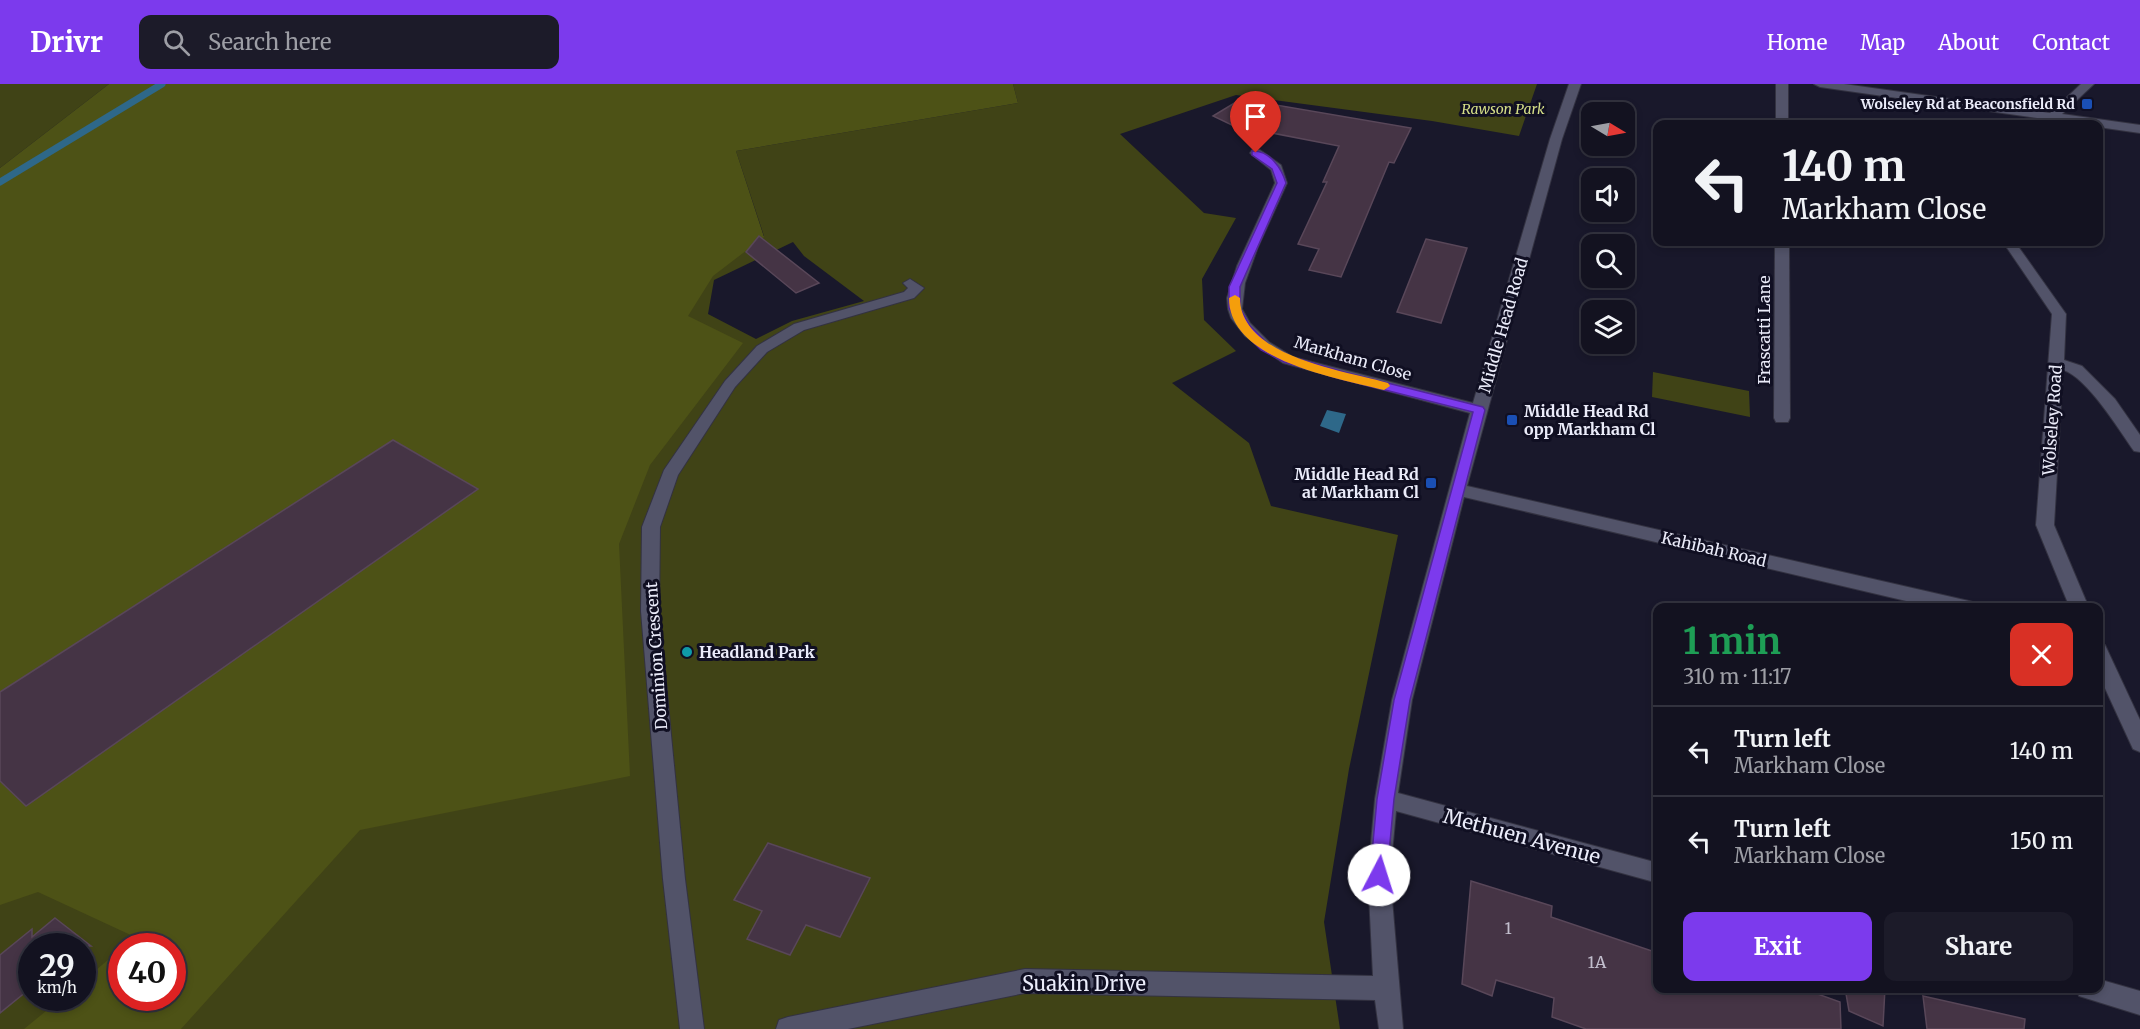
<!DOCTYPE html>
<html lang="en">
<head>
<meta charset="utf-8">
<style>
	:root { --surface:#131220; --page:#1c1b29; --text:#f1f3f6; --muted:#9d9ea5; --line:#32323e; --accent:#7c3aed }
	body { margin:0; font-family:Merriweather,serif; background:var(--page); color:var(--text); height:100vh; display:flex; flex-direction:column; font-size:22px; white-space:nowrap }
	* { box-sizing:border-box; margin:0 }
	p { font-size:20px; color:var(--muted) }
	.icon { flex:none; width:33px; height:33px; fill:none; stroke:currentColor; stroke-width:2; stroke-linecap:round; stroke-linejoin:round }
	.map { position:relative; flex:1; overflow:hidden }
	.side { position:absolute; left:1653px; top:519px; width:450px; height:390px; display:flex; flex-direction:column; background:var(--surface); border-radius:12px; box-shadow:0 3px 9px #0003,0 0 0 2px var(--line) }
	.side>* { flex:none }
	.hud { position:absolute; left:1653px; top:36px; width:450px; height:126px; border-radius:12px; box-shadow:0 3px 9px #0003,0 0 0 2px var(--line); background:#131220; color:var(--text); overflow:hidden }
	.needle { width:39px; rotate:100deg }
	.fabs { position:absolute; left:1581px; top:18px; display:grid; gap:12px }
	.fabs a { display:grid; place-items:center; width:54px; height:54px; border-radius:12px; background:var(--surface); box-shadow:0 3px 9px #0003,0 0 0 2px var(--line); font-size:30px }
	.speed { position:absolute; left:18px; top:849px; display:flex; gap:12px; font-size:30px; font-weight:700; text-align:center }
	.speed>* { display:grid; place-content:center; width:78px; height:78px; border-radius:50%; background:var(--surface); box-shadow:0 3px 9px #0003,0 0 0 2px var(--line); line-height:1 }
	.speed small { font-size:15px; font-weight:400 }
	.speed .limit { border:9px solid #d22; background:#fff; color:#111 }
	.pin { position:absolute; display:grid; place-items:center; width:51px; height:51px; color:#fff; margin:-62px -26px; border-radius:50% 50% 50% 0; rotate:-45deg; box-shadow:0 0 6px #0007 }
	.pin .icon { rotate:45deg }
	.me { position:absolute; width:66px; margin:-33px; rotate:5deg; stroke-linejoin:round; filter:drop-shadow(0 0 4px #0008) }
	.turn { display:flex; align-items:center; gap:21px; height:126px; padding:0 30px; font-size:27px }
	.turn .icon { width:78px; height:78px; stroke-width:2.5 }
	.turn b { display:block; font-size:42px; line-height:51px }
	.round { display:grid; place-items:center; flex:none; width:63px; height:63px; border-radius:12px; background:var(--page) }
	.overview { display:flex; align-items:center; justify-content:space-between; height:102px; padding:0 30px }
	h1 { font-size:36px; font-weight:700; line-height:45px; color:#1e9e55 }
	.primary-button { display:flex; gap:12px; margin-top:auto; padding:12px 30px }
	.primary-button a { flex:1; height:69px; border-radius:12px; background:var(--accent); color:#fff; font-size:24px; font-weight:700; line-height:69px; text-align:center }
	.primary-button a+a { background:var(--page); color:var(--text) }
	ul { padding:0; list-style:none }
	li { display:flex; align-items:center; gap:18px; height:90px; padding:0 30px; border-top:2px solid var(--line) }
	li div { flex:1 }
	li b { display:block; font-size:22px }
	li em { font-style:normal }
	header { display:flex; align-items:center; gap:36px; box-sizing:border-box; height:84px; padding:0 30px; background:var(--accent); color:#fff }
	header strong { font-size:28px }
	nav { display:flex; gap:33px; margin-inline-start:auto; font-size:21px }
	.search { width:420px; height:54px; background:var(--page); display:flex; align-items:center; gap:15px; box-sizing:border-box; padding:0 21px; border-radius:12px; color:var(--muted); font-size:22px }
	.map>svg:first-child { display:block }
</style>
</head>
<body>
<header>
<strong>Drivr</strong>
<div class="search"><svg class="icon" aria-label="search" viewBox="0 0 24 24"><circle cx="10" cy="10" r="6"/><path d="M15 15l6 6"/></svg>Search here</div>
<nav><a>Home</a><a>Map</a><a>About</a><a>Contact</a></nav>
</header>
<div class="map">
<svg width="2140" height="945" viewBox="0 0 2140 945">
	<rect width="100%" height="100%" fill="#19182b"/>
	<g fill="#404316" fill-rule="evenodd">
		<polygon points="0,0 109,0 0,84"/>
		<path d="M1013,0H1537L1519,52L1432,37L1236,11L1120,50L1204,129L1236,134L1202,195L1204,236L1236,267L1172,299L1249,359L1271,422L1398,451L1349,685L1324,838L1340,945H0V149L764,152L736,67L1018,19ZM793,158L804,172L864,217L792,237L756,255L708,230L714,196ZM32,862H82V914H32ZM122,862H172V914H122Z"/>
		<polygon points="1653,288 1749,307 1750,333 1652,313"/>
	</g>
	<polygon fill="#4d5216" points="109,0 1013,0 1018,19 736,67 764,153 713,192 688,232 743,259 650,381 619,460 630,692 360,746 181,945 24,945 62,914 82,914 83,897 121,865 122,914 172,914 172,862 124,862 135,853 38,808 0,821 0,84"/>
	<polygon fill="#2e6889" points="1327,326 1346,330 1339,349 1320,342"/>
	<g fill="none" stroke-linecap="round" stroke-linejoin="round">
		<polyline stroke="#2e6889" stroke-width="7" points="0,98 162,0"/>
	</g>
	<g fill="#453445" stroke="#594759" stroke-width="1.5">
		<polygon points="1241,15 1411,44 1394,79 1389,78 1341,193 1309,186 1319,165 1298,160 1327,98 1323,98 1339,62 1241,43 1238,44 1213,32"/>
		<polygon points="759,152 819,199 796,209 746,168"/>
		<polygon points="1426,155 1467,164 1441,239 1397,228"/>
		<polygon points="393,356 478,405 26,722 0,697 0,608"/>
		<polygon points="768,759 870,794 840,853 806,841 790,871 747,855 762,827 734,816"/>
		<polygon points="1471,797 1552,822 1551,833 1658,869 1658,904 1801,904 1840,918 1841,945 1586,945 1552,933 1554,914 1496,896 1492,912 1462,900"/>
		<polygon points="55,834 91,862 32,862 32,903 0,929 0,871 32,845 32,853"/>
		<polygon points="1845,904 1885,904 1883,942 1849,927"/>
		<polygon points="1923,912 2025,935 2024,945 1927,945"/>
	</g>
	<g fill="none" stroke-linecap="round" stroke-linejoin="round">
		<g stroke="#333241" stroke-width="2">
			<g id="minor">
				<polygon points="1569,0 1581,0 1562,55 1467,402 1969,517 1976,519 1978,524 1936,524 1464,413 1412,616 1398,709 1658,779 1658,799 1396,727 1390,791 1403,945 1379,945 1375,916 1025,909 848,945 776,945 779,936 788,933 1025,885 1373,892 1368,791 1375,715 1392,616 1470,329 1283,279 1245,252 1231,234 1228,225 1227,214 1237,182 1275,99 1271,86 1250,69 1252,66 1260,66 1281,81 1287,99 1258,163 1245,199 1242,225 1250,239 1269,258 1293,273 1473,319 1550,55"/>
				<rect x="1776" y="0" width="12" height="40"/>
				<polygon points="1814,0 1844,0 2050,29 2081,0 2094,0 2062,30 2140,41 2140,49 2098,43 2098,40 2055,37 2048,40 2044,39 2044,35 1820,3"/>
				<polygon points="1775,158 1789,158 1790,334 1788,338 1776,338 1774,334"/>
				<path d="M2003,158H2015L2066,230L2064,276L2082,282L2115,315L2140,351V368L2134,367C2119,346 2087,293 2063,286L2054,441L2089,524H2070L2036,441L2052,230Z"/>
				<polygon points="910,195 924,204 914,214 804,246 767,268 735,303 678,391 660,443 659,527 685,795 704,945 680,945 663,795 641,527 642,443 664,386 725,297 757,262 794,240 904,208 908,204 903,199"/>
				<polygon points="2098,559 2105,561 2140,636 2140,668 2133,665 2098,589"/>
				<polygon points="2098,895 2140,907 2140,931 2079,912 2076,904 2098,904"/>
			</g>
		</g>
		<use href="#minor" fill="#525369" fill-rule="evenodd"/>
	</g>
	<path fill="#7c3aed" stroke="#51269a" stroke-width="1.5" d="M1252,67C1270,66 1282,85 1286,99L1240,203V224L1250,242L1269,261L1292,273L1344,288L1483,323L1485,326L1410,616L1394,715L1387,791L1385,796L1379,799L1373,796L1370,791L1377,715L1394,616L1473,328L1337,294L1284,278L1261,266L1241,246L1229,224V203L1277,99L1272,85L1252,71Z"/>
	<path fill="#f59e0b" d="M1235,211L1240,214C1240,273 1345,287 1388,299L1390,302L1384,306C1338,294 1229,277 1229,214Z"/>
	<g fill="#1a4fb4" stroke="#100f22" stroke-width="2">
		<rect x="2081" y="14" width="12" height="12" rx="3"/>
		<rect x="1506" y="330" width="12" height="12" rx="3"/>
		<rect x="1425" y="393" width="12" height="12" rx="3"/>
	</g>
	<circle fill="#0f9aa8" stroke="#100f22" stroke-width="2" cx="687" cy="568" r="6"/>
	<g text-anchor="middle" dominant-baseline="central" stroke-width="6" stroke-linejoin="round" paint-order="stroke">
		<g font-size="14" font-weight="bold" fill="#ebecfa" stroke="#100f22" text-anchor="end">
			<text x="2075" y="20">Wolseley Rd at Beaconsfield Rd</text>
		</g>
		<g font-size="14" font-style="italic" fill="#d6df88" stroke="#100f22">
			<text x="1503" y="25">Rawson Park</text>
		</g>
		<g font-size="16" fill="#ebecfa" stroke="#100f22">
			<text transform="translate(1503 241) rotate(-74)">Middle Head Road</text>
			<text transform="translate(1764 246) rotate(-90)">Frascatti Lane</text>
			<text transform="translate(1353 274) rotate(16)">Markham Close</text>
			<text transform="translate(2052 336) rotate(-86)">Wolseley Road</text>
			<text transform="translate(1714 465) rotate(13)">Kahibah Road</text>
			<text transform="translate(656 572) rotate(-94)">Dominion Crescent</text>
		</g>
		<g font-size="16" font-weight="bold" fill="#ebecfa" stroke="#100f22" text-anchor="start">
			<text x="1524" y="327">Middle Head Rd<tspan x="1524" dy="18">opp Markham Cl</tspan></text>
			<text x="1419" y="390" text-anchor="end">Middle Head Rd<tspan x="1419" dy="18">at Markham Cl</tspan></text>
			<text x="699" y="568">Headland Park</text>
		</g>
		<g font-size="16" fill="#c2becd">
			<text x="1508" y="844">1</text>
			<text x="1597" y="878">1A</text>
		</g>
		<g font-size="20" fill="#ebecfa" stroke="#100f22">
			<text transform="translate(1522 752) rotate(15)">Methuen Avenue</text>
			<text x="1084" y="899">Suakin Drive</text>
		</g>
	</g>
</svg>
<div class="fabs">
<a><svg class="needle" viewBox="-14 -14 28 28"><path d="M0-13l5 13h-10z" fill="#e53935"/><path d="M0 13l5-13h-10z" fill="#9d9ea5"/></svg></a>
<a><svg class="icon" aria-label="sound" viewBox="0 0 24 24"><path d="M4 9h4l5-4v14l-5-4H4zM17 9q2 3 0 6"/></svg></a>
<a><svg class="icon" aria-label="search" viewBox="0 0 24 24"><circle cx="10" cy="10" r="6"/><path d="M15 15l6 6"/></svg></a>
<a><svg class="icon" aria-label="layers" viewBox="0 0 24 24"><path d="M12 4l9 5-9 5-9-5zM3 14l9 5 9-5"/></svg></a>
</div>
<div class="speed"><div>29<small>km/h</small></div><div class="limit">40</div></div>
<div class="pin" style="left:1256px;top:69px;background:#d93025"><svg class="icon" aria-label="arrive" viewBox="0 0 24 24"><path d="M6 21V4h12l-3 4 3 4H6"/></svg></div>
<svg class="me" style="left:1379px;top:791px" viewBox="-20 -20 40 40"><circle r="19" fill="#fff"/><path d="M0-13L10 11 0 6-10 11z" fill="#7c3aed"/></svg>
<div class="hud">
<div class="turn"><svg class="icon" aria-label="left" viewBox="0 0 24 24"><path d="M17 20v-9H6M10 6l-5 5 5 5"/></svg><div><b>140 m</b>Markham Close</div></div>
</div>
<section class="side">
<div class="overview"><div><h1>1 min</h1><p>310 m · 11:17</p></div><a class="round" style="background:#d93025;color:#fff"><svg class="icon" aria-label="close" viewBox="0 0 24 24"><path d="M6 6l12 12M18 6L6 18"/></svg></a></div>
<ul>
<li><svg class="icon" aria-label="left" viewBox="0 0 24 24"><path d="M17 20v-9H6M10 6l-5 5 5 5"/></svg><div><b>Turn left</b><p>Markham Close</p></div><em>140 m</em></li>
<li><svg class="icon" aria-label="left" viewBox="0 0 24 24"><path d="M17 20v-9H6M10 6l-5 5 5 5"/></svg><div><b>Turn left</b><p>Markham Close</p></div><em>150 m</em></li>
</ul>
<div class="primary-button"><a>Exit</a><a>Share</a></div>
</section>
</div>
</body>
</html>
